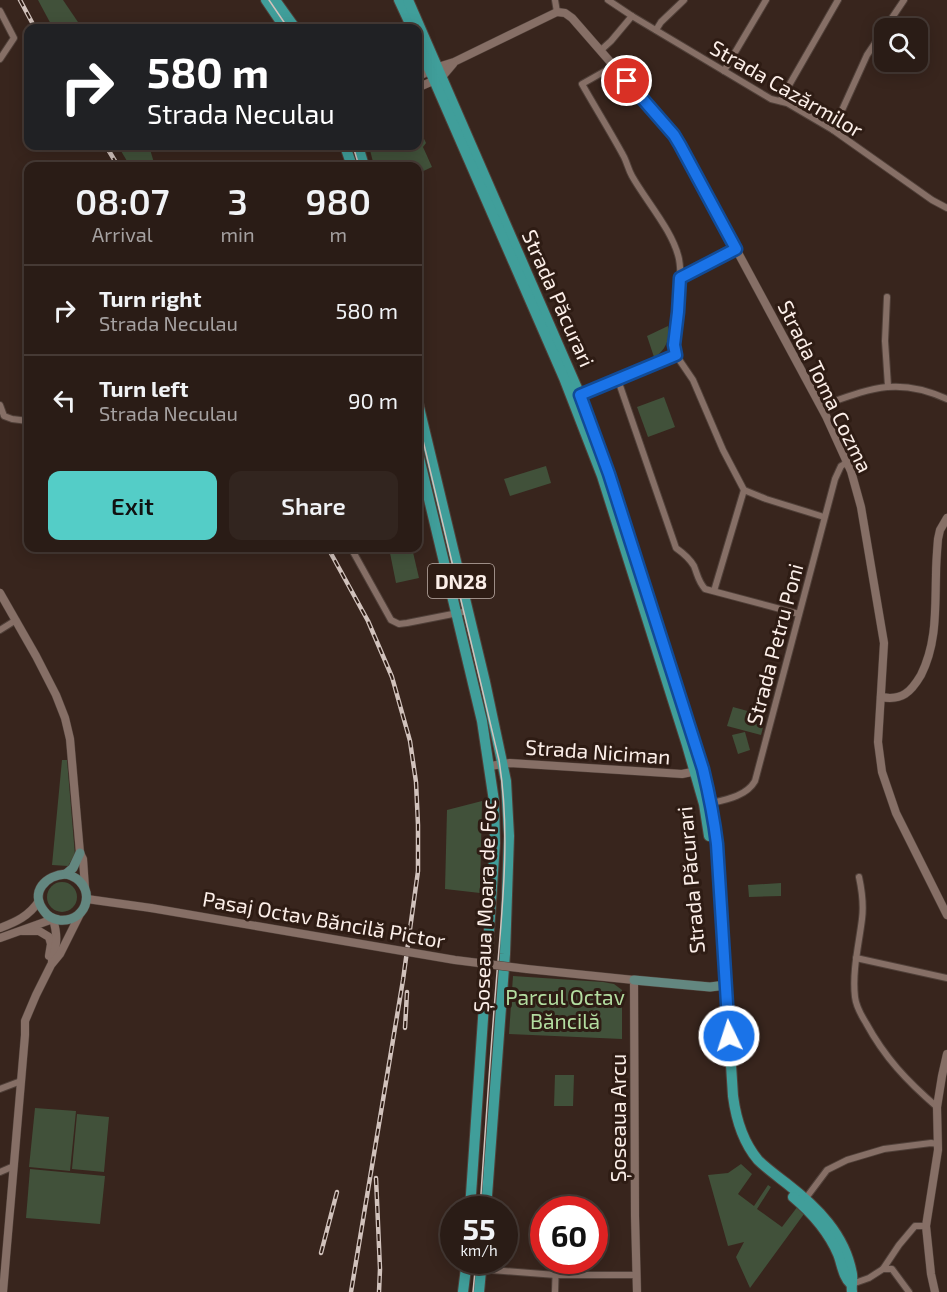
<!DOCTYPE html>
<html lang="en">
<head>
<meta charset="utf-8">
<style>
	:root { --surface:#2a1c16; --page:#32251f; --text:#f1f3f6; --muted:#a5a1a1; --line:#463a35; --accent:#54cdc7 }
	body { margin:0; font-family:"Exo 2",sans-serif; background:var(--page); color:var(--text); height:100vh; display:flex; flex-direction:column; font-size:22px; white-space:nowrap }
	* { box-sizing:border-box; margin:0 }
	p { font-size:20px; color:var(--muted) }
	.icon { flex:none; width:33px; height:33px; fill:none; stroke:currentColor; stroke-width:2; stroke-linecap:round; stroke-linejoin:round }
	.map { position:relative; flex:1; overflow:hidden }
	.sheet { position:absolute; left:24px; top:162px; width:398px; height:390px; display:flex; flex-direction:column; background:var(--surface); border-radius:12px; box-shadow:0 3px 15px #0003,0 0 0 2px var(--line) }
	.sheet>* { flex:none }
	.guide { position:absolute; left:24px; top:24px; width:398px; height:126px; border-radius:12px; box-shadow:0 3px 15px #0003,0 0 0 2px var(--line); background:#202124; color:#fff; overflow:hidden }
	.fabs { position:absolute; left:874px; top:18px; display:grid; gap:12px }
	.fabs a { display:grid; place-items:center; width:54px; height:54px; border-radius:12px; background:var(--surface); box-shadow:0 3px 15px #0003,0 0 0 2px var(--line); font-size:30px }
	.speed { position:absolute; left:440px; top:1196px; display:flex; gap:12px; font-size:30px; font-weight:700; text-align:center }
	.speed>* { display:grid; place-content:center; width:78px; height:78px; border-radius:50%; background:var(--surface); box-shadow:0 3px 15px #0003,0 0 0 2px var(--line); line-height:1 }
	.speed small { font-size:15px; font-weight:400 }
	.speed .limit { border:9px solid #d22; background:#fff; color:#111 }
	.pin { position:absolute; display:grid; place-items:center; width:51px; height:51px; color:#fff; margin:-26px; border:3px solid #fff; border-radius:50%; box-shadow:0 2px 6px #0007 }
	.me { position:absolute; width:66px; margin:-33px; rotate:356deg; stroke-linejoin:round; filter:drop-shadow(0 0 4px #0008) }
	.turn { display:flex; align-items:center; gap:21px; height:126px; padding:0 24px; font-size:27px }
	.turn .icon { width:78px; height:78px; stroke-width:2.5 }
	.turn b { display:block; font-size:42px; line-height:51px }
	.eta { display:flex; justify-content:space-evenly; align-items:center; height:102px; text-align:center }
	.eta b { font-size:36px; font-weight:600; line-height:42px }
	.primary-button { display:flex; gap:12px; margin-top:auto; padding:12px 24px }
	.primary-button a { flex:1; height:69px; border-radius:12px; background:var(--accent); color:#111; font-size:24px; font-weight:600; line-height:69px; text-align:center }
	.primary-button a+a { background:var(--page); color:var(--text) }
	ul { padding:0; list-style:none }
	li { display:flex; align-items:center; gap:18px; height:90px; padding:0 24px; border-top:2px solid var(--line) }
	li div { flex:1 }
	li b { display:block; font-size:22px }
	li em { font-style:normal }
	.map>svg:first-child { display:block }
</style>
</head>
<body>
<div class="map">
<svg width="947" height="1292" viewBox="0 0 947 1292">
	<rect width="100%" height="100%" fill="#38251d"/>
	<g fill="#41513a">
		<polygon points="38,0 63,0 82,28 53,28"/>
		<polygon points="417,124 426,143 423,147 432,167 417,174 417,166 374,166 369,146 417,146"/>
		<polygon points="118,146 149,146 155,166 130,166"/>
		<path d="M668,326C671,337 665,352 654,357L647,336Z"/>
		<polygon points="664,397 675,427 648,437 637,407"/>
		<polygon points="546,466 551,483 510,496 504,479"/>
		<polygon points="389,548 412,548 419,578 396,583"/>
		<polygon points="733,707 766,716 761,735 727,726"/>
		<polygon points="745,732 750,750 738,754 732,735"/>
		<polygon points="62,760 67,760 75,855 68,866 52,865"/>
		<polygon points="482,801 480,893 445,889 447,810"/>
		<circle cx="62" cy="897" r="15"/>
		<polygon points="781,883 781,896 749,897 748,885"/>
		<polygon points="513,976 603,982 614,984 622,990 622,1039 509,1034"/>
		<polygon points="555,1075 574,1075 573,1106 554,1106"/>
		<polygon points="35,1108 76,1111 70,1171 29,1167"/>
		<polygon points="77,1114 109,1117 104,1172 72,1169"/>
		<polygon points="741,1164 752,1174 738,1194 754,1206 768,1185 771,1187 757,1209 782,1227 798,1206 804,1214 750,1288 736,1257 744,1242 728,1246 708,1175 728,1173"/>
		<polygon points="30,1169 105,1176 100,1224 26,1218"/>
	</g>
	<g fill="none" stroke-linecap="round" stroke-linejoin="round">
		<g stroke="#504039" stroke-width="8">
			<g id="minor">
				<polyline points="555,0 557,12"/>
				<polyline points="608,0 632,16 771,99 787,103 833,130 932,200 947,208"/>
				<polyline points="0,11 14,38 0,59"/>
				<polyline points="656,30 661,22 684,0"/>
				<polyline points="601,50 611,41 632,16"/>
				<path d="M614,66L582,84C595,107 610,131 623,155C627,162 628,169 632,176C646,201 673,231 679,259C682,276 680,297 678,314C676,328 672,341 676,355"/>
				<polyline points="724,71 766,0"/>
				<polyline points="780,101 838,0"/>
				<polyline points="833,130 867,55 904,0"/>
				<polyline points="680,277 736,249"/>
				<polyline points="887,297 885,341 888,386"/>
				<path d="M618,380L676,548C683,553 690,559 694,566C698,576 698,581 705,589L799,614"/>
				<polyline points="580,396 676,355 693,380 723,450 744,490 766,499 824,517"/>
				<polyline points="0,405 4,416 12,419 28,421"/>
				<path d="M821,406C869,389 897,376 947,399"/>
				<polyline points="351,548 391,620 399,624 407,623 468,611"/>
				<polyline points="714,591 744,490"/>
				<polyline points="0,630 16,620"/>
				<path d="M707,804C724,800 746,797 755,781L835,479L841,466L848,462"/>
				<path d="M859,877C862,891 864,904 862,919C859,944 852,971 855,997C856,1006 861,1015 866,1023C885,1058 907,1081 937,1107"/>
				<polyline points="856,958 947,978"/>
				<polyline points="0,1089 21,1081"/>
				<polyline points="0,1172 14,1166"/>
				<polyline points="806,1198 827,1170 847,1160 884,1149 931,1143 938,1144"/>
				<polyline points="466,1268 556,1275 637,1275"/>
				<polyline points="883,1269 892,1269 909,1292"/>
				<polyline points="852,1284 869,1278 883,1269 899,1245 915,1226 926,1226"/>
				<polyline points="555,1292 556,1260"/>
			</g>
		</g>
		<g stroke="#504039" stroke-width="9">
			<g id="tertiary">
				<polyline points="417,77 438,67 454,62 557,12 565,13 572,18 674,135 680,145 826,416 851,471 861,507 884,643 878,742 882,772 896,813 947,915"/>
				<polyline points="417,88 442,77 453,64"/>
				<polyline points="0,593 36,656 56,695 65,718 70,739 80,853 83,859 85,888"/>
				<path d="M881,697C902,701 911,692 921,675C937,643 935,610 936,575C936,563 937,551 938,539L940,530L947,518"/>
				<polyline points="490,766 510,763 682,774 697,771"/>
				<polyline points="87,899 151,908"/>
				<path d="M0,928C16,922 29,916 39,901"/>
				<polyline points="22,931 39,931 49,937 51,944 49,956"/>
				<path d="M0,938L53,919C58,936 57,944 52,961"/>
				<polyline points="527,969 634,980 635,1216 637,1292"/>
				<polyline points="3,1292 25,1035 25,1021 36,995 51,965 60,954 80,914"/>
				<polyline points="935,1292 931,1274 926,1226 938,1150 937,1107 942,1076 947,1054"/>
			</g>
		</g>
		<g stroke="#504039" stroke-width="10">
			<g id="secondary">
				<path d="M66,874C98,882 90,923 59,920C53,919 48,917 44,911C29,892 46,875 66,874Z"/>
				<polyline points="66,874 73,868 80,853"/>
				<polyline points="634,980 710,987 726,985"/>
			</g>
		</g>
		<g stroke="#504039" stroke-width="12">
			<g id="primary">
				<polyline points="266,0 285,28"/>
				<polyline points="275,0 295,28"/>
				<polyline points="399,0 412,28"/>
				<path d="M408,0L580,395L609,474L703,769L714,820L717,844L733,1096C736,1119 742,1141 758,1160C766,1168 777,1176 786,1183C817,1207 845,1234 852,1274C853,1280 851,1286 852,1292"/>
				<polyline points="417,41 564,378 602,476 687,745 704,804 709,836"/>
				<polyline points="345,146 352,166"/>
				<polyline points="358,146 364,166"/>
				<polyline points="417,399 485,682 506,781 509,836 505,954 486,1209"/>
				<polyline points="417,449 482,721 494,801 495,843 470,1209"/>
				<path d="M793,1197C812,1213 828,1231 838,1254C842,1264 843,1277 851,1284"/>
				<polyline points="463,1292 467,1260"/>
				<polyline points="479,1292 482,1260"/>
			</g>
		</g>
		<use href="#minor" stroke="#866f66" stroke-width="6"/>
		<use href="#tertiary" stroke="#866f66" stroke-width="8"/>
		<use href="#secondary" stroke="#638780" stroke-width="9"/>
		<use href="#primary" stroke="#409e9a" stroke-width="10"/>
		<g stroke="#d1c2bc" stroke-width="1.5">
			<polyline points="269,0 288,28"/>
			<polyline points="353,146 359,166"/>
			<path d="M417,415L499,760C511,834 502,911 496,985C490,1059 485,1134 480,1209"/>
			<polyline points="473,1292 476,1260"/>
		</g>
		<g stroke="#d1c2bc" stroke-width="4.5">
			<g id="rail">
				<polyline points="20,0 35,28"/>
				<polyline points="106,146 118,166"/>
				<polyline points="328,548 368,621 392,677 410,741 416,782 418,825 418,871 403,980 351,1292"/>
				<polyline points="405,1028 407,992"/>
				<polyline points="376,1178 380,1269 379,1292"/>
				<polyline points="321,1253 337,1192"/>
			</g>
		</g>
		<use href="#rail" stroke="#2e1c14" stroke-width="2" stroke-dasharray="7" stroke-linecap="butt"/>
		<g stroke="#504039" stroke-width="9" stroke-linecap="butt">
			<polyline id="tertiary-bridge" points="151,908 455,960 527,969"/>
		</g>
		<use href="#tertiary-bridge" stroke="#866f66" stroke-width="8"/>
	</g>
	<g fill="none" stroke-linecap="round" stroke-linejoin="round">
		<g stroke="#114b97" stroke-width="15">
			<path id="route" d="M627,81L674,135L680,145L736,249L680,278L678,312L674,345L676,355L580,395L609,474L703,769C709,794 714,819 717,844L729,1036"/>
		</g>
		<use href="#route" stroke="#1a73e8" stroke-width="10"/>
	</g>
	<g text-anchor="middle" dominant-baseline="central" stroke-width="6" stroke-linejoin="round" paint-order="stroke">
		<rect fill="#2e1c14" stroke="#beb0a9" stroke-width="1.5" x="428" y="564" width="66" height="34" rx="4.5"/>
		<g font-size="20" font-weight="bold" fill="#fcefe9">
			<text x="461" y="581">DN28</text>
		</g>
		<g font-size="21" fill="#fcefe9" stroke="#2e1c14">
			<text transform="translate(787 88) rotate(30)">Strada Cazărmilor</text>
			<text transform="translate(559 298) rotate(66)">Strada Păcurari</text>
			<text transform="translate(826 386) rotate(64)">Strada Toma Cozma</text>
			<text transform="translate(774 644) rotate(-75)">Strada Petru Poni</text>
			<text transform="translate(598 751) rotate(4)">Strada Niciman</text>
			<text transform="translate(690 880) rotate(-95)">Strada Păcurari</text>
			<text transform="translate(484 906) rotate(-88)">Șoseaua Moara de Foc</text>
			<text transform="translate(324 919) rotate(10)">Pasaj Octav Băncilă Pictor</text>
			<text transform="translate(617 1118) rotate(-90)">Șoseaua Arcu</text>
		</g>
		<g font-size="21" fill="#b3dda0" stroke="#2e1c14">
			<text x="565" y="996">Parcul Octav<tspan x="565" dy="24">Băncilă</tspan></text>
		</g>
	</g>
</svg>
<div class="fabs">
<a><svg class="icon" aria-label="search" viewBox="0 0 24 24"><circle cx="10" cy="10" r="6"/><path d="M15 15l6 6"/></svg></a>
</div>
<div class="speed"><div>55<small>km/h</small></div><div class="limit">60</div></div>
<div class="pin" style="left:627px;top:81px;background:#d93025"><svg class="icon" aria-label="arrive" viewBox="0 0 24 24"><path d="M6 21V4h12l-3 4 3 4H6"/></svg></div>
<svg class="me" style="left:729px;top:1036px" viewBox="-20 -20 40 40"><circle r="17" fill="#1a73e8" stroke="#fff" stroke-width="3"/><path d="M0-11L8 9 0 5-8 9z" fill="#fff"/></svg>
<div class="guide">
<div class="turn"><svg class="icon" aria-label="right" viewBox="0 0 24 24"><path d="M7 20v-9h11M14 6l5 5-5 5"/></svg><div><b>580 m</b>Strada Neculau</div></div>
</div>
<section class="sheet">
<div class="eta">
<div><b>08:07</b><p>Arrival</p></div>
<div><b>3</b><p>min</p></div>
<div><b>980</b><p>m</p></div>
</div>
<ul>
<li><svg class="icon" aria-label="right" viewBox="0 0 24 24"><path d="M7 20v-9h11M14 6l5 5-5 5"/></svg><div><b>Turn right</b><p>Strada Neculau</p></div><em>580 m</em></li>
<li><svg class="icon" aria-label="left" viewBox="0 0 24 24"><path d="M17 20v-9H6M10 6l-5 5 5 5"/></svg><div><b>Turn left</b><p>Strada Neculau</p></div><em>90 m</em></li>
</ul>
<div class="primary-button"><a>Exit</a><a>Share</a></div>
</section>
</div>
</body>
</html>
